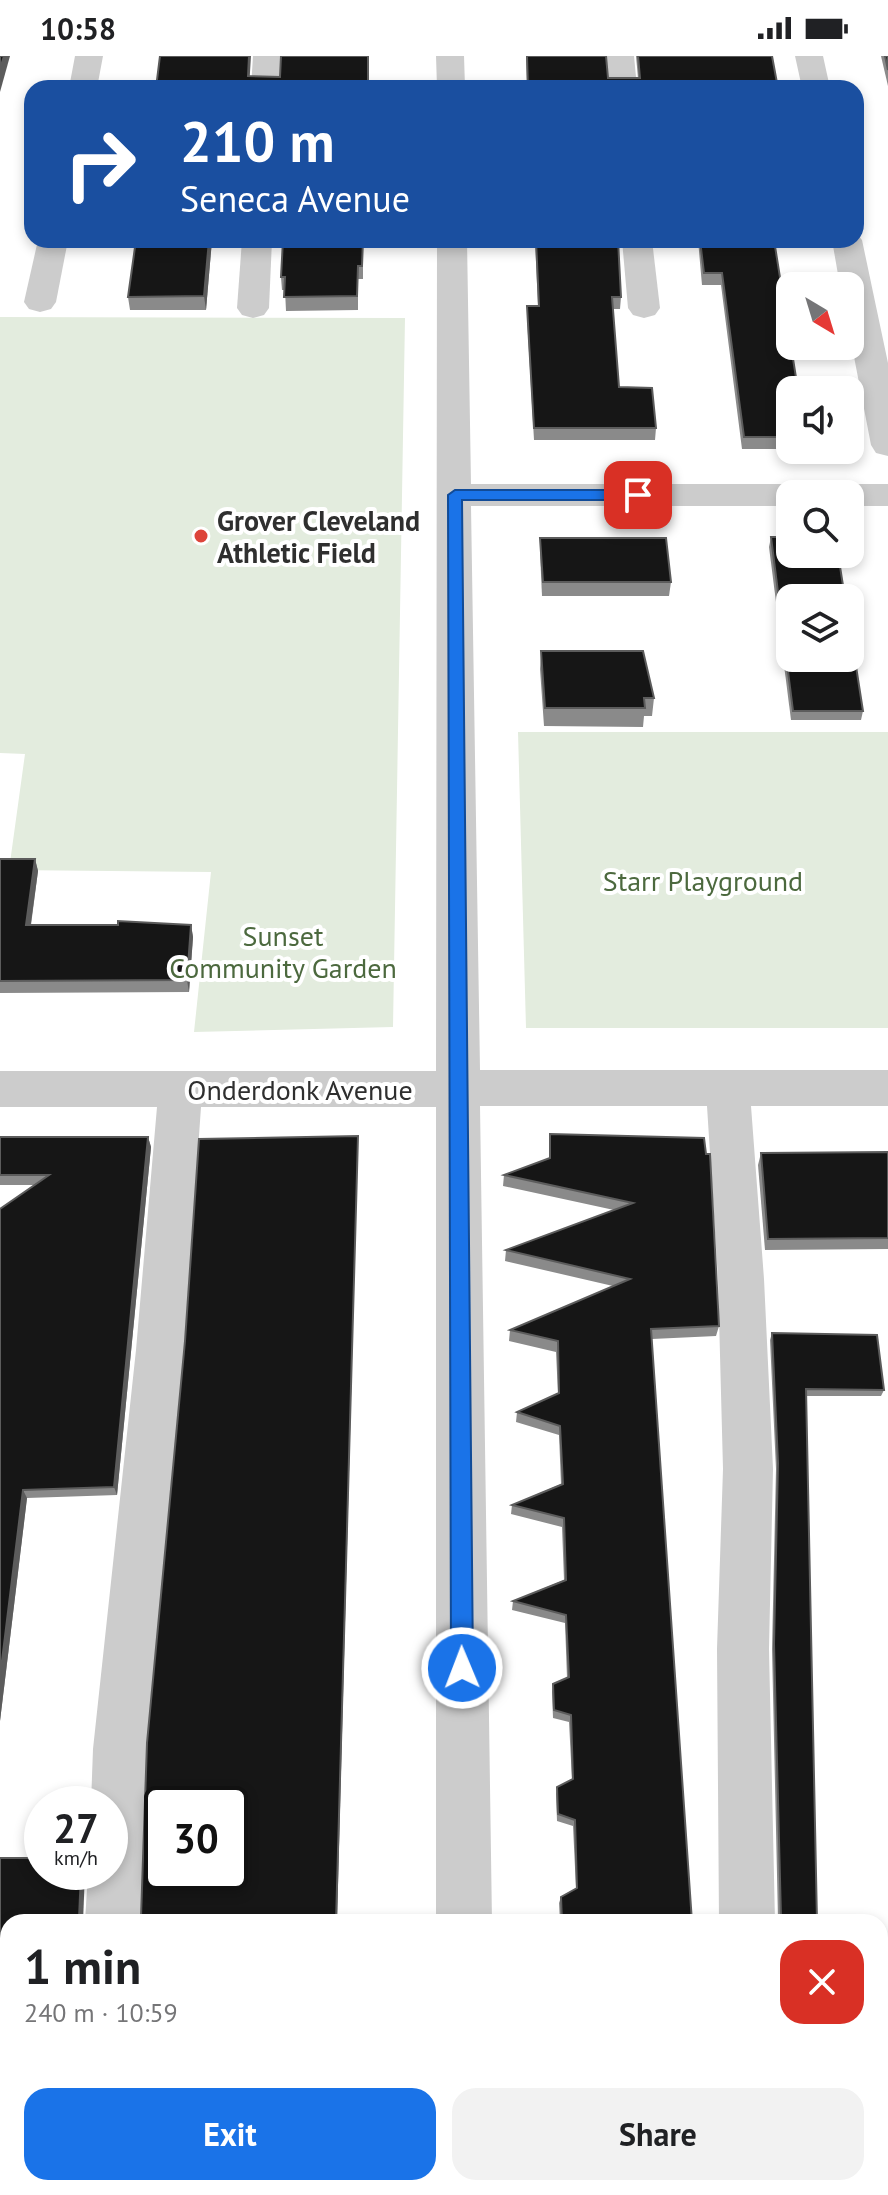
<!DOCTYPE html>
<html lang="en">
<head>
<meta charset="utf-8">
<style>
	:root { --surface:#fff; --page:#f2f2f2; --text:#202124; --muted:#757577; --accent:#1a73e8 }
	body { margin:0; font-family:"PT Sans",sans-serif; background:var(--page); color:var(--text); height:100vh; display:flex; flex-direction:column; font-size:30px; white-space:nowrap }
	* { box-sizing:border-box; margin:0 }
	p { font-size:26px; color:var(--muted) }
	.icon { flex:none; width:44px; height:44px; fill:none; stroke:currentColor; stroke-width:2; stroke-linecap:round; stroke-linejoin:round }
	.map { position:relative; flex:1; overflow:hidden }
	.side { position:absolute; left:0px; top:1858px; width:888px; height:282px; display:flex; flex-direction:column; background:var(--surface); border-radius:24px 24px 0 0; box-shadow:0 4px 12px #0003 }
	.side>* { flex:none }
	.hud { position:absolute; left:24px; top:24px; width:840px; height:168px; border-radius:24px; box-shadow:0 4px 12px #0003; background:#1a4fa0; color:#fff; overflow:hidden }
	.needle { width:52px; rotate:142deg }
	.buttons { position:absolute; left:776px; top:216px; display:grid; gap:16px }
	.buttons a { display:grid; place-items:center; width:88px; height:88px; border-radius:16px; background:var(--surface); box-shadow:0 4px 12px #0003; font-size:40px }
	.speed { position:absolute; left:24px; top:1730px; display:flex; gap:16px; font-size:40px; font-weight:700; text-align:center }
	.speed>* { display:grid; place-content:center; width:104px; height:104px; border-radius:50%; background:var(--surface); box-shadow:0 4px 12px #0003; line-height:1 }
	.speed small { font-size:20px; font-weight:400 }
	.speed .limit { border:4px solid #111; border-radius:12px; background:#fff; color:#111 }
	.pin { position:absolute; display:grid; place-items:center; width:68px; height:68px; color:#fff; margin:-34px; border-radius:16px; box-shadow:0 4px 12px #0006 }
	.me { position:absolute; width:88px; margin:-44px; rotate:359deg; stroke-linejoin:round; filter:drop-shadow(0 0 6px #0008) }
	.turn { display:flex; align-items:center; gap:28px; height:168px; padding:0 24px; font-size:36px }
	.turn .icon { width:104px; height:104px; stroke-width:2.5 }
	.turn b { display:block; font-size:56px; line-height:68px }
	.round { display:grid; place-items:center; flex:none; width:84px; height:84px; border-radius:24px; background:var(--page) }
	.overview { display:flex; align-items:center; justify-content:space-between; height:136px; padding:0 24px }
	h1 { font-size:48px; font-weight:600; line-height:60px }
	.action { display:flex; gap:16px; margin-top:auto; padding:16px 24px }
	.action a { flex:1; height:92px; border-radius:24px; background:var(--accent); color:#fff; font-size:32px; font-weight:600; line-height:92px; text-align:center }
	.action a+a { background:var(--page); color:var(--text) }
	.status { display:flex; justify-content:space-between; align-items:center; height:56px; padding:0 40px; background:var(--surface); direction:ltr }
	.status svg { height:22px; fill:currentColor }
	.map>svg:first-child { display:block }
</style>
</head>
<body>
<div class="status"><b>10:58</b><svg viewBox="0 0 49 12"><path d="M0 12V9h3v3zM5 12V6h3v6zM10 12V3h3v9zM15 12V0h3v12zM26 1h20v11H26zM47 4h2v5h-2z"/></svg></div>
<div class="map">
<svg width="888" height="2139" viewBox="0 0 888 2139">
	<rect width="100%" height="100%" fill="#fff"/>
	<g fill="#e3ecde">
		<polygon points="0,261 405,262 393,971 194,976 211,816 9,814 25,698 0,697"/>
		<polygon points="518,676 888,676 888,972 526,972"/>
	</g>
	<g fill="none" stroke-linecap="round" stroke-linejoin="round">
		<g fill="#ccc" fill-rule="evenodd">
			<polygon points="75,0 103,0 97,32 69,32"/>
			<polygon points="253,0 281,0 279,32 251,32"/>
			<polygon points="436,0 464,0 465,32 437,32"/>
			<polygon points="606,0 634,0 637,32 609,32"/>
			<polygon points="795,0 823,0 830,32 802,32"/>
			<polygon points="856,177 862,184 888,307 888,400 876,397 871,389 850,280 850,230 840,230 832,184 856,184"/>
			<polygon points="38,184 68,184 56,246 51,253 40,256 29,253 24,246"/>
			<polygon points="242,184 272,184 269,252 264,259 253,262 242,259 237,252"/>
			<polygon points="437,184 467,184 471,428 790,428 802,431 807,438 790,438 790,450 471,450 480,1014 888,1014 888,1050 751,1050 764,1223 773,1413 769,1593 775,1866 719,1866 717,1593 723,1413 718,1223 707,1050 480,1050 492,1866 436,1866 436,1051 201,1051 184,1294 147,1693 141,1866 85,1866 88,1816 110,1816 110,1748 91,1748 93,1693 136,1294 157,1051 0,1051 0,1015 436,1015"/>
			<polygon points="622,184 652,184 660,252 655,259 644,262 633,259 628,252"/>
			<polygon points="850,428 888,428 888,450 850,450 850,438 833,438 838,431"/>
			<polygon points="67,2132 127,2132 126,2139 66,2139"/>
			<rect x="436" y="2132" width="60" height="7"/>
			<rect x="724" y="2132" width="60" height="7"/>
		</g>
	</g>
	<g fill="#8a8a8a">
		<polygon points="526,0 606,0 608,22 638,22 636,0 772,0 777,27 776,32 527,32"/>
		<polygon points="881,0 888,0 888,30"/>
		<polygon points="212,184 206,254 130,254 128,241"/>
		<polygon points="283,184 363,184 363,223 358,223 358,254 286,255 285,234 282,234 281,221"/>
		<polygon points="535,184 618,184 621,241 620,253 613,253 619,331 656,372 655,384 534,384 527,262 527,250 538,250"/>
		<polygon points="698,184 774,184 790,334 790,393 742,393 721,229 702,229"/>
		<polygon points="771,481 863,655 861,664 791,664 769,491"/>
		<polygon points="540,482 671,526 669,540 542,540 540,496"/>
		<polygon points="541,595 654,642 652,660 644,660 643,671 544,670 540,613"/>
		<polygon points="0,803 35,803 38,815 31,869 191,869 193,881 189,936 0,937"/>
		<polygon points="550,1078 704,1082 719,1270 716,1280 652,1283 692,1866 560,1866 559,1847 561,1841 576,1833 573,1770 557,1765 556,1738 557,1731 572,1724 569,1666 553,1662 552,1636 553,1628 567,1622 565,1567 512,1554 513,1545 564,1524 562,1471 511,1458 512,1449 561,1428 559,1379 516,1366 517,1356 558,1338 556,1296 509,1285 510,1274 613,1230 505,1205 506,1194 614,1154 503,1130 504,1119 549,1102"/>
		<polygon points="0,1081 148,1081 151,1091 117,1439 27,1442 0,1665 0,1153 34,1129 0,1129"/>
		<polygon points="888,1096 888,1193 765,1194 758,1109 761,1097"/>
		<polygon points="772,1277 884,1334 881,1340 806,1340 817,1866 778,1863 772,1593 776,1413 770,1284"/>
	</g>
	<g fill="#5c5c5c">
		<polygon points="4,0 10,0 0,36 0,13"/>
		<polygon points="249,0 251,0 249,32 248,20"/>
		<polygon points="209,184 212,184 206,254 204,240"/>
		<polygon points="35,803 38,815 29,881 26,869"/>
		<polygon points="191,869 193,881 189,936 187,924"/>
		<polygon points="358,1080 337,1866 336,1866"/>
		<polygon points="148,1081 151,1091 117,1439 114,1431"/>
		<polygon points="23,1434 27,1442 0,1665 0,1621"/>
		<polygon points="81,1816 85,1816 83,1866 79,1863"/>
		<polygon points="61,2132 66,2132 63,2139 61,2139 59,2136"/>
	</g>
	<g fill="#161616" stroke="#5c5c5c" stroke-width="2" fill-rule="evenodd">
		<polygon points="0,0 4,0 0,13"/>
		<polygon points="160,0 249,0 248,20 280,21 281,0 368,0 368,32 156,32"/>
		<polygon points="527,0 606,0 608,22 640,22 638,0 772,0 777,27 749,27 750,32 695,32 695,27 604,27 604,32 528,32"/>
		<polygon points="885,0 888,0 888,14"/>
		<polygon points="136,184 209,184 204,240 128,241"/>
		<polygon points="283,184 363,184 362,210 358,210 357,240 284,241 285,221 281,221"/>
		<polygon points="536,184 618,184 621,241 612,241 619,331 652,332 656,372 534,372 527,250 539,250"/>
		<polygon points="700,184 774,184 798,334 790,334 790,381 744,381 722,217 704,217"/>
		<polygon points="771,481 790,481 790,498 838,498 845,542 790,542 790,602 850,602 850,572 863,655 793,655"/>
		<polygon points="540,482 666,482 671,526 543,526"/>
		<polygon points="541,595 643,595 654,642 644,642 645,652 545,652"/>
		<polygon points="0,803 35,803 26,869 118,869 118,865 191,869 187,924 0,925"/>
		<polygon points="550,1078 704,1082 706,1098 710,1098 719,1270 651,1273 692,1866 562,1866 561,1841 577,1832 575,1764 558,1758 557,1731 573,1723 571,1659 554,1654 553,1628 569,1621 566,1559 513,1545 566,1524 564,1462 512,1449 563,1428 560,1370 517,1356 559,1337 558,1285 510,1274 630,1223 506,1194 633,1147 504,1119 550,1102"/>
		<path d="M358,1080L336,1866H8V2132H61L59,2136L61,2139H0V1802H42V1816H81L79,1863L138,1864L141,1861L147,1687L185,1285L199,1083ZM162,1748H230V1816H162Z"/>
		<polygon points="0,1081 148,1081 114,1431 23,1434 0,1621 0,1153 49,1119 0,1119"/>
		<polygon points="888,1096 888,1182 768,1183 761,1097"/>
		<polygon points="772,1277 877,1279 884,1334 806,1333 817,1866 769,1866 781,1862 774,1588 778,1407"/>
		<polygon points="880,2026 888,2026 888,2139 788,2139 790,2137 789,2132 880,2132"/>
		<polygon points="125,2132 329,2132 329,2139 123,2139"/>
		<polygon points="588,2132 711,2132 712,2139 589,2139"/>
	</g>
	<polygon fill="#1a73e8" stroke="#114b97" stroke-width="2" points="455,434 638,434 645,439 638,444 462,444 473,1612 470,1619 462,1622 454,1619 451,1612 448,439"/>
	<circle fill="#dd443a" stroke="#fff" stroke-width="3" cx="201" cy="480" r="8"/>
	<g text-anchor="middle" dominant-baseline="central" stroke-width="8" stroke-linejoin="round" paint-order="stroke">
		<g font-size="28" font-weight="bold" fill="#2f2f2f" stroke="#fff" text-anchor="start">
			<text x="217" y="464">Grover Cleveland<tspan x="217" dy="32">Athletic Field</tspan></text>
		</g>
		<g font-size="28" fill="#4c693e" stroke="#fff">
			<text x="703" y="824">Starr Playground</text>
			<text x="283" y="879">Sunset<tspan x="283" dy="32">Community Garden</tspan></text>
		</g>
		<g font-size="28" fill="#2f2f2f" stroke="#fff">
			<text x="300" y="1033">Onderdonk Avenue</text>
		</g>
	</g>
</svg>
<div class="buttons">
<a><svg class="needle" viewBox="-14 -14 28 28"><path d="M0-13l5 13h-10z" fill="#e53935"/><path d="M0 13l5-13h-10z" fill="#757577"/></svg></a>
<a><svg class="icon" aria-label="sound" viewBox="0 0 24 24"><path d="M4 9h4l5-4v14l-5-4H4zM17 9q2 3 0 6"/></svg></a>
<a><svg class="icon" aria-label="search" viewBox="0 0 24 24"><circle cx="10" cy="10" r="6"/><path d="M15 15l6 6"/></svg></a>
<a><svg class="icon" aria-label="layers" viewBox="0 0 24 24"><path d="M12 4l9 5-9 5-9-5zM3 14l9 5 9-5"/></svg></a>
</div>
<div class="speed"><div>27<small>km/h</small></div><div class="limit">30</div></div>
<div class="pin" style="left:638px;top:439px;background:#d93025"><svg class="icon" aria-label="arrive" viewBox="0 0 24 24"><path d="M6 21V4h12l-3 4 3 4H6"/></svg></div>
<svg class="me" style="left:462px;top:1612px" viewBox="-20 -20 40 40"><circle r="17" fill="#1a73e8" stroke="#fff" stroke-width="3"/><path d="M0-11L8 9 0 5-8 9z" fill="#fff"/></svg>
<div class="hud">
<div class="turn"><svg class="icon" aria-label="right" viewBox="0 0 24 24"><path d="M7 20v-9h11M14 6l5 5-5 5"/></svg><div><b>210 m</b>Seneca Avenue</div></div>
</div>
<section class="side">
<div class="overview"><div><h1>1 min</h1><p>240 m · 10:59</p></div><a class="round" style="background:#d93025;color:#fff"><svg class="icon" aria-label="close" viewBox="0 0 24 24"><path d="M6 6l12 12M18 6L6 18"/></svg></a></div>
<div class="action"><a>Exit</a><a>Share</a></div>
</section>
</div>
</body>
</html>
